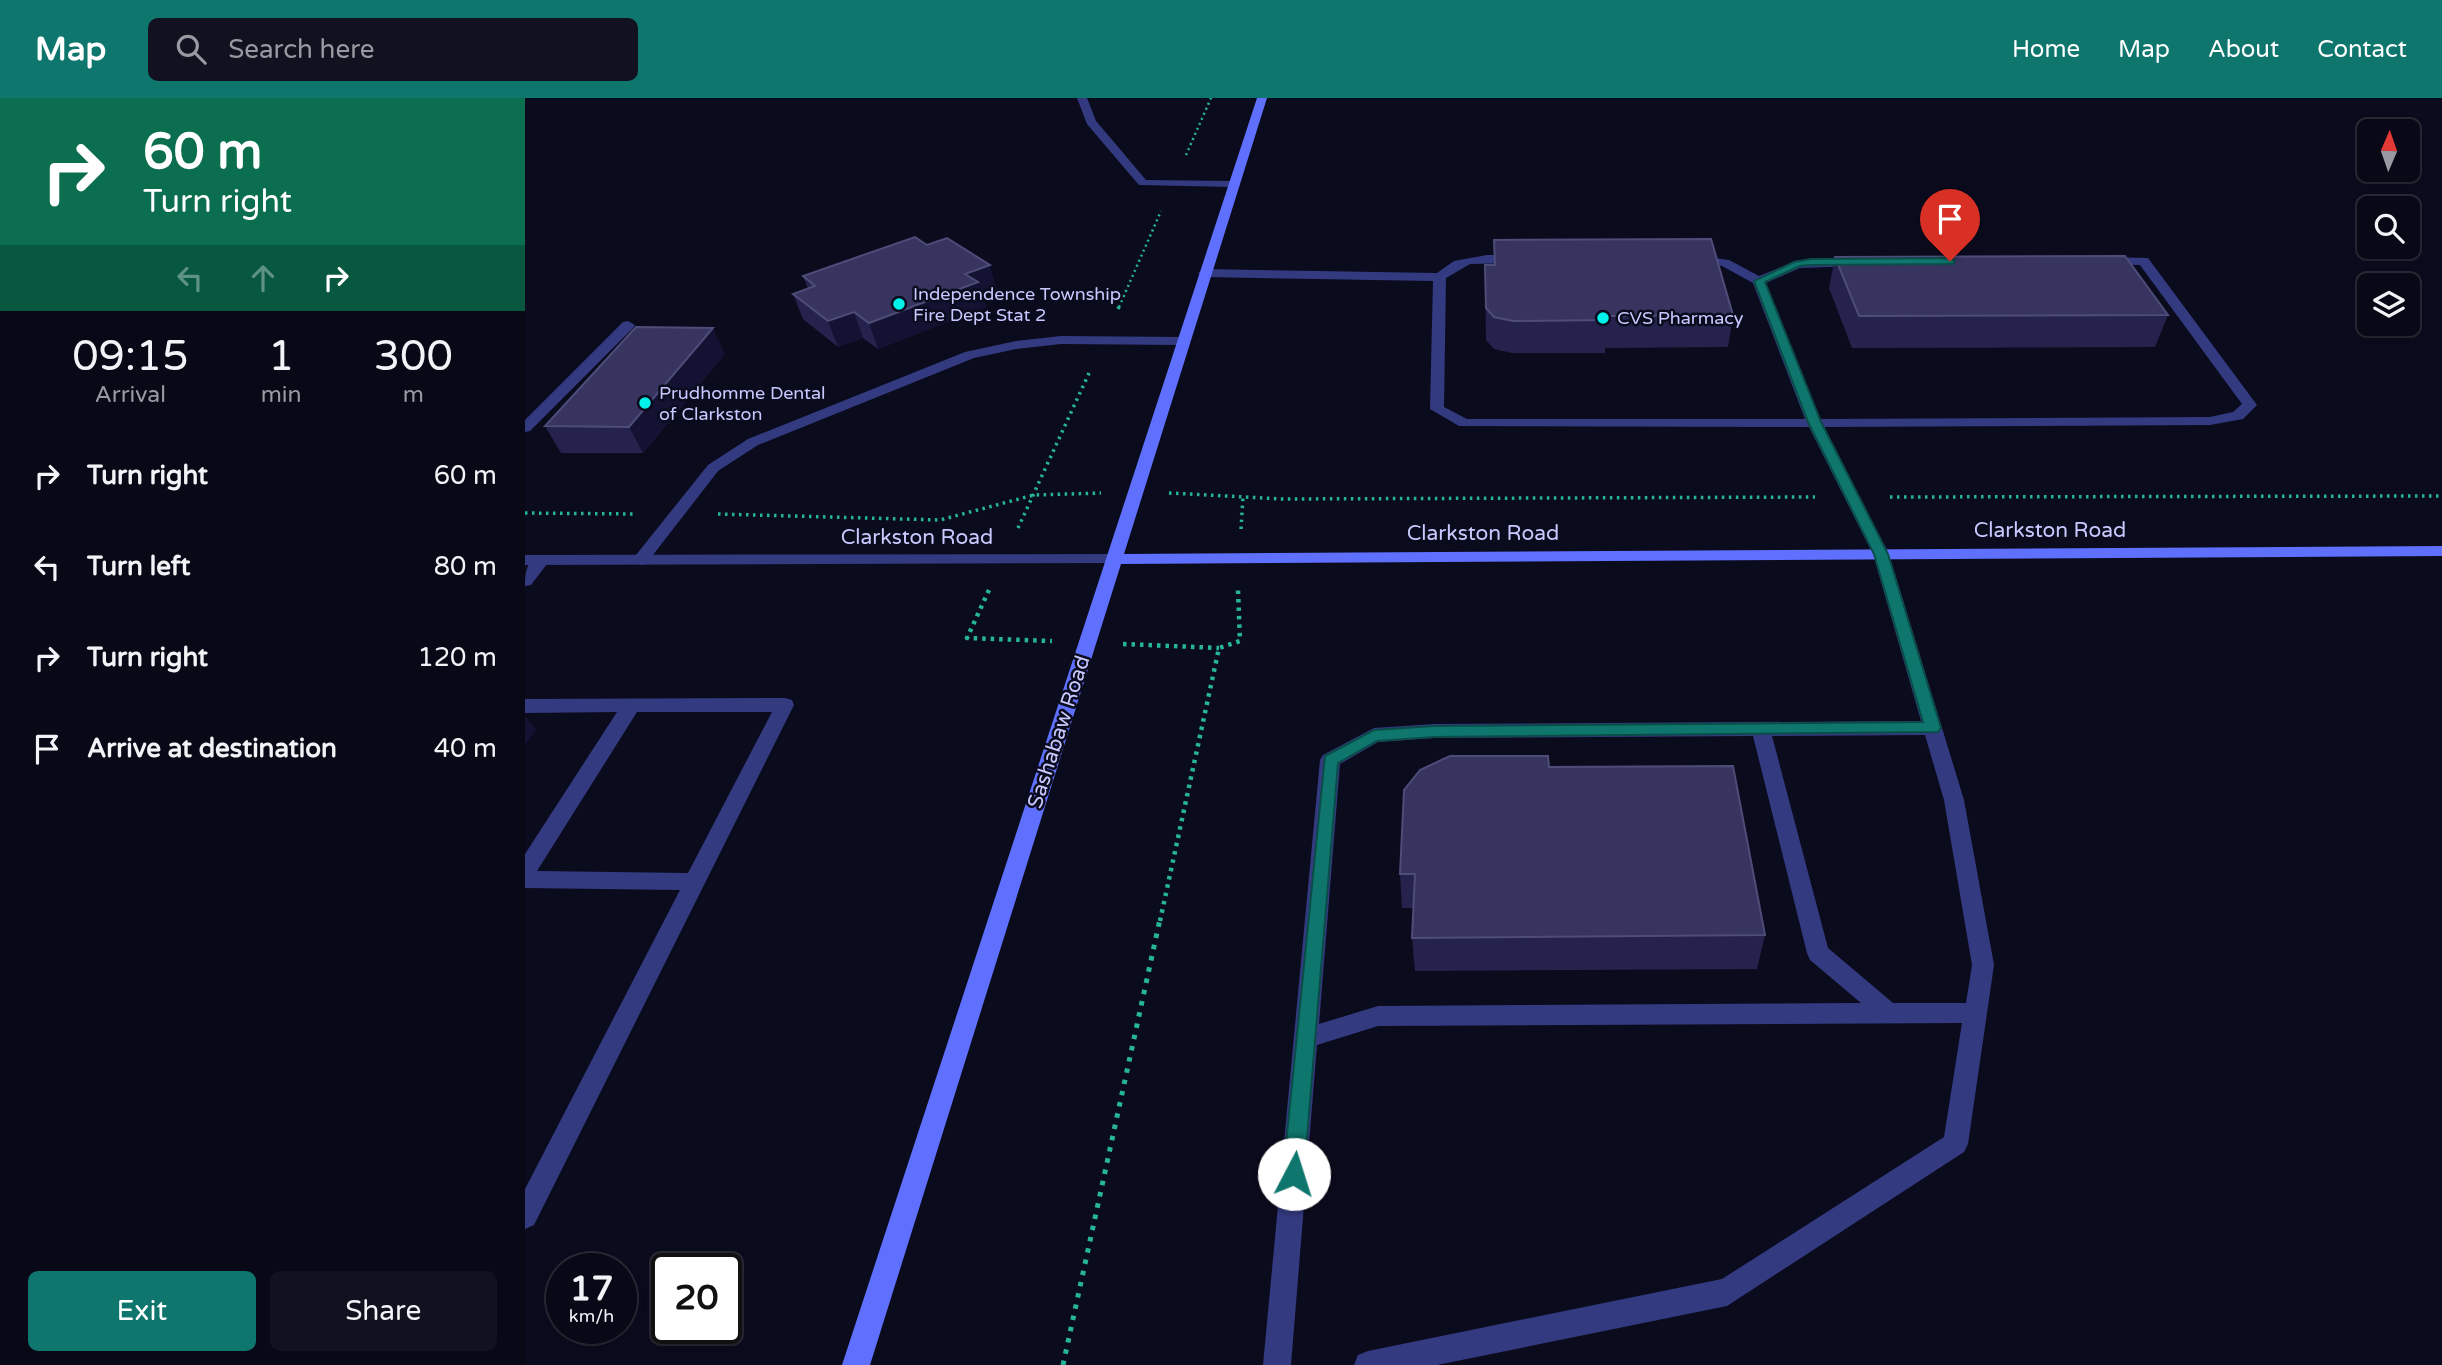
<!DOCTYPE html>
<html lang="en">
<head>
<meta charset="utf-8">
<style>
	:root { --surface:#080816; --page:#11111f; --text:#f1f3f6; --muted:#989aa1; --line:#292935; --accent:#0f766e }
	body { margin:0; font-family:"Varela Round",sans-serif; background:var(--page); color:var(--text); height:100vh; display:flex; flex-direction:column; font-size:26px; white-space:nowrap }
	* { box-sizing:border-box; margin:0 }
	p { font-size:23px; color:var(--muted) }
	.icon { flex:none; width:38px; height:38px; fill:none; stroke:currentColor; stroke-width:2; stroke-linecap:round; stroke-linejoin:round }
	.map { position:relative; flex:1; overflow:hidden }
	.side { display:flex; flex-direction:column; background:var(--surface); width:525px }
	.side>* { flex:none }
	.top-card { background:#0b6e4f; color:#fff; overflow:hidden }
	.needle { width:46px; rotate:2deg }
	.buttons { position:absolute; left:1832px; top:21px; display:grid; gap:14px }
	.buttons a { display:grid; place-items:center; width:63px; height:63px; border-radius:10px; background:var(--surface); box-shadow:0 4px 10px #0003,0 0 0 2px var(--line); font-size:35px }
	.speed { position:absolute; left:21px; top:1155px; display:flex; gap:14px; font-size:35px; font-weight:700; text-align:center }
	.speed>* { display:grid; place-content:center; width:91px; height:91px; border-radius:50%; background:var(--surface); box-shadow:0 4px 10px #0003,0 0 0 2px var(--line); line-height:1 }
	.speed small { font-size:18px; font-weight:400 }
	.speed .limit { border:4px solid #111; border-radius:10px; background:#fff; color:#111 }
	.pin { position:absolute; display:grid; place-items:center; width:60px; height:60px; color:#fff; margin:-72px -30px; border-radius:50% 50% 50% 0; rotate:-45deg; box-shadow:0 0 7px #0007 }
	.pin .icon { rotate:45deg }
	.me { position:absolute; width:77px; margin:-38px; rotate:5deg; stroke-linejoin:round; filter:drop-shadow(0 0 5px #0008) }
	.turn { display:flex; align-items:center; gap:24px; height:147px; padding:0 28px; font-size:32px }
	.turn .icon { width:91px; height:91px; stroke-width:2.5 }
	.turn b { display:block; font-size:49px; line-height:60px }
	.lanes { display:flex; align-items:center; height:66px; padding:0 28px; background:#0003; justify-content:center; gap:35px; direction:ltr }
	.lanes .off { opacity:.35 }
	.eta { display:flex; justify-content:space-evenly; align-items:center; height:119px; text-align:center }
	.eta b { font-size:42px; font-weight:600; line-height:49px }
	.action { display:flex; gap:14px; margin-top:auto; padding:14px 28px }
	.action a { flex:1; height:80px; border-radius:10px; background:var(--accent); color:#fff; font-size:28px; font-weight:600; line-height:80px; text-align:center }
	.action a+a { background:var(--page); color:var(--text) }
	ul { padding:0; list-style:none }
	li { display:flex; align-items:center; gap:21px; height:91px; padding:0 28px }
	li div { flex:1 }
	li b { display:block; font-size:26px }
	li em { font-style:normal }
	header { display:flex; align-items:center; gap:42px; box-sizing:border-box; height:98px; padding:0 35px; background:var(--accent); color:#fff }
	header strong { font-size:33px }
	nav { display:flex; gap:38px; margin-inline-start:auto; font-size:24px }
	.search { width:490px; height:63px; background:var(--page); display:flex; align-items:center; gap:18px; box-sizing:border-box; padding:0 24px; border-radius:10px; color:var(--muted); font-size:26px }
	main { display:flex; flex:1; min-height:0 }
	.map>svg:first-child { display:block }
</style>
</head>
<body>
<header>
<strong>Map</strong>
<div class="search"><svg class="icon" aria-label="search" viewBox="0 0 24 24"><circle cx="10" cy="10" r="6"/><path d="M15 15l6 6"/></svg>Search here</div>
<nav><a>Home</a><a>Map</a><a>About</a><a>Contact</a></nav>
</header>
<main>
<section class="side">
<div class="top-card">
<div class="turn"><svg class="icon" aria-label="right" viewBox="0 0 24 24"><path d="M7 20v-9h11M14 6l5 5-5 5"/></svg><div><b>60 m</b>Turn right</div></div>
<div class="lanes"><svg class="icon off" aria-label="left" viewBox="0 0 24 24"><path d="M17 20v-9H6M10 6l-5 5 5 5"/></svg><svg class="icon off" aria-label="ahead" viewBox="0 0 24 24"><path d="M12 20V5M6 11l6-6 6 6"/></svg><svg class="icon" aria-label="right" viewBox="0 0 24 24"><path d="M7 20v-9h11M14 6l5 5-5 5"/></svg></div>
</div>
<div class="eta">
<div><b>09:15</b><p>Arrival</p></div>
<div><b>1</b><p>min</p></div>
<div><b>300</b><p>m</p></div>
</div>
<ul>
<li><svg class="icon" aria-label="right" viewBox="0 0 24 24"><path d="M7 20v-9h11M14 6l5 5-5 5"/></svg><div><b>Turn right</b></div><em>60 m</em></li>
<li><svg class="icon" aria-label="left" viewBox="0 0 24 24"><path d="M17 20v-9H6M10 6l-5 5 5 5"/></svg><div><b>Turn left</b></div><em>80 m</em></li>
<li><svg class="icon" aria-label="right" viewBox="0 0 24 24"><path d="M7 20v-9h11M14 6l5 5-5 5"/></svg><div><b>Turn right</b></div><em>120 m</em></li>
<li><svg class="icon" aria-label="arrive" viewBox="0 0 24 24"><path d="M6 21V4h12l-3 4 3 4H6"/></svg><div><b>Arrive at destination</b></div><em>40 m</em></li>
</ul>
<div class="action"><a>Exit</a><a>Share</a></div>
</section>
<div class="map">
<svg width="1917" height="1267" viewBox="0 0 1917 1267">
	<rect width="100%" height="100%" fill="#0b0b1e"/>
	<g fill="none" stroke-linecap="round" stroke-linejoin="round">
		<g stroke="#26b59a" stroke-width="2.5" stroke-dasharray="2 3.5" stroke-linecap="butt">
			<polyline points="661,57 686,0"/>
			<polyline points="594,209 636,113"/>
		</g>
		<g stroke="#26b59a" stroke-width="3.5" stroke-dasharray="2.5 4.5" stroke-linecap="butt">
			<polyline points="593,211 595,207"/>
			<polyline points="644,395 758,401 1290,399"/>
			<polyline points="1365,399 1917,398"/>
			<polyline points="0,415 110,416"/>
			<polyline points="193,416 415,422 509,397 576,395"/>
			<polyline points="493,430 565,273"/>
			<polyline points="716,431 718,399"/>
		</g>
		<g stroke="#26b59a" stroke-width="4.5" stroke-dasharray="3.5 5" stroke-linecap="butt">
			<polyline points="464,492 442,540 527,543"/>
			<polyline points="598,546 694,550"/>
			<polyline points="635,823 694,550 715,543 713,492"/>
		</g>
		<polyline stroke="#26b59a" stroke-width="5" stroke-dasharray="4.5 7" stroke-linecap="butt" points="538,1267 635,821"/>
		<g fill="#333a80" fill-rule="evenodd">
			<polygon points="552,0 562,0 571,23 621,82 708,83 714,86 708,89 614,87 562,26"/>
			<path d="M962,157H995L1001,161L995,165L945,166L921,180L919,309L942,321H1280L1228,185L1197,168L1164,164V158L1168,157L1204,162L1234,178L1273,162L1339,161V167L1335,168L1275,170L1241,185L1295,321L1685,319L1708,314L1717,306L1615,167L1574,166V160L1578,159L1623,160L1732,307L1718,321L1685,327L1299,329L1364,456L1439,702L1469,867L1443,1046L1439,1054L1202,1208L912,1267H829L833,1257L843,1253L1197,1181L1419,1039L1437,925L853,928L792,947L766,1267H738L795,662L798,657L849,630L909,626L1396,623L1348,456L1284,329L934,328L905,311L908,183L679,179L673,175L679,171L912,175L929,163ZM1400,637L1419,702L1447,867L1441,905H1368L1303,850L1247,638ZM1228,638L1282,855L1285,862L1336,905L853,908L794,926L815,666L853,644L909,640Z"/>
			<polygon points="103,223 110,227 108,230 5,333 0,334 0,322 98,224"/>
			<polygon points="536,238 658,239 665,243 658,247 536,246 491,251 449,260 233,347 193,373 121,466 115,467 107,462 183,367 223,341 440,254 491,243"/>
			<path d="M17,457L25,462L6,487L0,488C0,475 1,461 17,457Z"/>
			<path d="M260,600L267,602L269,607L9,1127L0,1131V1091L155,792L0,790V756L92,614L0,615V601ZM112,614H247L163,775L12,773Z"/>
		</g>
		<polygon fill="#333a80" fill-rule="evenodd" points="589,456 595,457 597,461 595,465 0,467 0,457"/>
		<polygon fill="#5f70ff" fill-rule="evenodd" points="732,0 742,0 599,456 1917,448 1917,458 596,466 345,1267 317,1267"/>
	</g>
	<g fill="#25234d">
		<polygon points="969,142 1208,217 1203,249 1080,250 1080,255 987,255 969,251 961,242 960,167 969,167"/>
		<polygon points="1310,159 1643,217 1630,249 1327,250 1304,190"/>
		<polygon points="278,178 472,192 457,197 461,209 353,251 338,240 313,249 278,221 268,196 283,191"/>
		<polygon points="200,256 118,355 36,355 20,328"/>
		<polygon points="1024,669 1240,837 1232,871 890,873 887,840 889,810 877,810 875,776"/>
	</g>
	<g fill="#131232">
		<polygon points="465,167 472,192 457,197 461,209 353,251 344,225 440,176"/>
		<polygon points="329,214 338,240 313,249 303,223"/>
		<polygon points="188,230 200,256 118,355 104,329"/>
		<polygon points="0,618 11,632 0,647"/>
	</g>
	<g fill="#373460" stroke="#4e4c79" stroke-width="2">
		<polygon points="390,139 402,147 422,140 465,167 440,176 453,184 344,225 329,214 303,223 268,196 290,188 278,178"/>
		<polygon points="1186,141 1208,217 1082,218 1082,222 988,223 969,219 961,210 960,167 970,167 969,142"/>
		<polygon points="1600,158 1643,217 1334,218 1310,159"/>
		<polygon points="111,229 188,230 104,329 20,328"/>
		<polygon points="925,658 1023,658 1024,669 1208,668 1240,837 887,840 890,776 875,776 879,692 895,672"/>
	</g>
	<polygon fill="#0f766e" stroke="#0a4d48" stroke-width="2" points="1425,160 1430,163 1428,166 1286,167 1275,168 1240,184 1296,324 1363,456 1416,630 1413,634 909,639 852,643 813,665 779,1076 776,1084 769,1087 761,1084 758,1076 800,658 849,632 909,628 1398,624 1349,456 1283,324 1229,183 1269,164 1286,161"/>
	<g fill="#00f3eb" stroke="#0b0b1e" stroke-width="2.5">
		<circle cx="374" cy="206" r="7"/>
		<circle cx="1078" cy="220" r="7"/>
		<circle cx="120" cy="305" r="7"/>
	</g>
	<g text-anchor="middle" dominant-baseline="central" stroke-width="5" stroke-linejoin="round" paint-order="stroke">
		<g font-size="18" fill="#c8c9ff" stroke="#0b0b1e" text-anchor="start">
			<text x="388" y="196">Independence Township<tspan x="388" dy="21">Fire Dept Stat 2</tspan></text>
			<text x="1092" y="220">CVS Pharmacy</text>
			<text x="134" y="295">Prudhomme Dental<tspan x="134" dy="21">of Clarkston</tspan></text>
		</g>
		<g font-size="21" fill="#c8c9ff" stroke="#0b0b1e">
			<text x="1525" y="432">Clarkston Road</text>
			<text x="958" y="435">Clarkston Road</text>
			<text x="392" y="439">Clarkston Road</text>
			<text transform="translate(534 634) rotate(-72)">Sashabaw Road</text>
		</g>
	</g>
</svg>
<div class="buttons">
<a><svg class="needle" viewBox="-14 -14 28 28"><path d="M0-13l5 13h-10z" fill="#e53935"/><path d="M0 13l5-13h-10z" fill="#989aa1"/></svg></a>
<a><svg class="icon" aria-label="search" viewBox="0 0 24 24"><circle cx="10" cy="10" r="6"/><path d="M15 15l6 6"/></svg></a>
<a><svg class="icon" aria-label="layers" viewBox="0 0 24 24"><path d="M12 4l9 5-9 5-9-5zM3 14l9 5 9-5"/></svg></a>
</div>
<div class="speed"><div>17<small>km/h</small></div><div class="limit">20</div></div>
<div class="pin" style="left:1425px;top:163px;background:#d93025"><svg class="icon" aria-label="arrive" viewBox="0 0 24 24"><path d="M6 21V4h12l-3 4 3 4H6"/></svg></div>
<svg class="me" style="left:769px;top:1076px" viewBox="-20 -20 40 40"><circle r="19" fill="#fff"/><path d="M0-13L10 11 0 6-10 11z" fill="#0f766e"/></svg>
</div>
</main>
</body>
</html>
